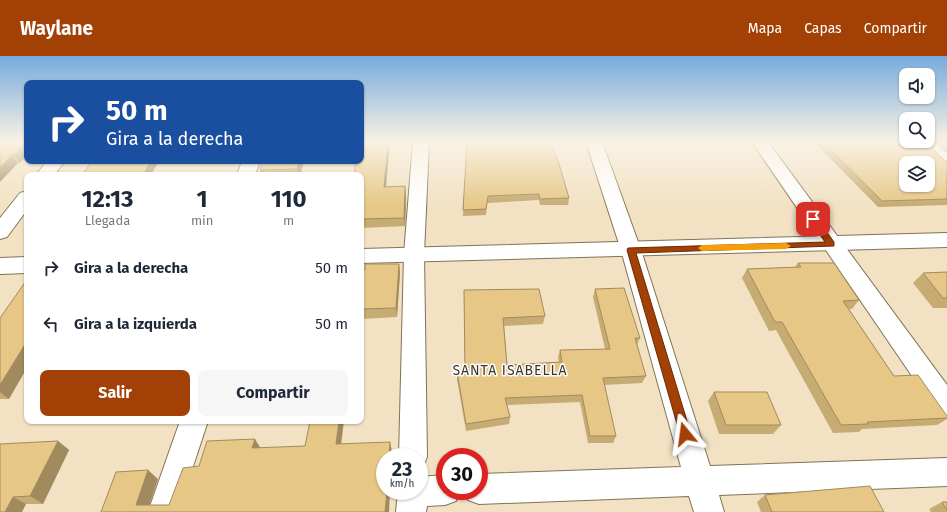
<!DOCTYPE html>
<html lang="es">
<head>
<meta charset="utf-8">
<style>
	:root { --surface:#fff; --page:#f6f6f7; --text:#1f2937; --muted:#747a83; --accent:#a34005 }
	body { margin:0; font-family:"Fira Sans",sans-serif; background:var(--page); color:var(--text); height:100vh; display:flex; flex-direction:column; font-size:15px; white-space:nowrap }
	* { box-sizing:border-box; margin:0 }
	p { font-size:13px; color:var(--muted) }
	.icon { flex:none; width:22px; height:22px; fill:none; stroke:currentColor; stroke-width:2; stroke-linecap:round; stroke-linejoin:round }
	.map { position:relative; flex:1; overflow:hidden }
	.sheet { position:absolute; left:24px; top:116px; width:340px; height:252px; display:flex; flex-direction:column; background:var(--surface); border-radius:8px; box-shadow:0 1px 3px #0004 }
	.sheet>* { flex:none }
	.guide { position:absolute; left:24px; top:24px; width:340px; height:84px; border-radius:8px; box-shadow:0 1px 3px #0004; background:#1a4fa0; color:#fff; overflow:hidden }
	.buttons { position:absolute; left:899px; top:12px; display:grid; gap:8px }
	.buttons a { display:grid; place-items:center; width:36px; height:36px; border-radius:8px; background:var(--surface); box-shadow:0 1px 3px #0004; font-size:20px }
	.speed { position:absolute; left:376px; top:392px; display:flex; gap:8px; font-size:20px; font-weight:700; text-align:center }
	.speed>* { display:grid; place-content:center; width:52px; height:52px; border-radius:50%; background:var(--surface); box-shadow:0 1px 3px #0004; line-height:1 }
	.speed small { font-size:10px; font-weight:400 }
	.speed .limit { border:6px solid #d22; background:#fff; color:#111 }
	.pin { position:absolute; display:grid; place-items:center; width:34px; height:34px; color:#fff; margin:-17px; border-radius:8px; box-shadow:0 2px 6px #0006 }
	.me { position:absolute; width:44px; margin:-22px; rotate:344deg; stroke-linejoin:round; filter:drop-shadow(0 0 3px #0008) }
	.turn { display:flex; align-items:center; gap:14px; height:84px; padding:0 16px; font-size:18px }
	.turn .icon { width:52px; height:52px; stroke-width:2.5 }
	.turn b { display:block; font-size:28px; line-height:34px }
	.eta { display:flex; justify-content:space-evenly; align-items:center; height:68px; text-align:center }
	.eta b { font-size:24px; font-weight:700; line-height:28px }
	.cta { display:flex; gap:8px; margin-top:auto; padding:8px 16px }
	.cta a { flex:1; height:46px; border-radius:8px; background:var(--accent); color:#fff; font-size:16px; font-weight:700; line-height:46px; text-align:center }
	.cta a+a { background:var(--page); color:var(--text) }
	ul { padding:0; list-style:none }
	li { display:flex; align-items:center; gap:12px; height:56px; padding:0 16px }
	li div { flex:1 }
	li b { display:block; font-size:15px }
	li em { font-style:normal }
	header { display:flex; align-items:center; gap:24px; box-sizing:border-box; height:56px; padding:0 20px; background:var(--accent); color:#fff }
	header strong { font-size:19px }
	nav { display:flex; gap:22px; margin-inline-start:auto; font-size:14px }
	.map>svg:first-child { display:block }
</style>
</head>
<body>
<header>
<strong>Waylane</strong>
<nav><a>Mapa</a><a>Capas</a><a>Compartir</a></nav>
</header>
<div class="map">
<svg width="947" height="456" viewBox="0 0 947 456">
	<rect width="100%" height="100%" fill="#f2e2c3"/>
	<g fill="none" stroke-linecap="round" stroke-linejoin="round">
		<g stroke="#817356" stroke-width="2">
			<g id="street">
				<polygon points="413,86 429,86 424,198 427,401 423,411 419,412 419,401 399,401 404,198"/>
				<polygon points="586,86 602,86 641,194 710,410 947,402 947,430 719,439 724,456 694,456 689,440 479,448 468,444 465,435 479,435 479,418 681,411 621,194"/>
				<polygon points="752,86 768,86 947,329 947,362 938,358"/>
				<polygon points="918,86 935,86 947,97 947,111 941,110"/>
				<polygon points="242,105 260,105 255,119 237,119"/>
				<polygon points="180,365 208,365 178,456 148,456"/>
				<polygon points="445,419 445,435 459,435 456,445 445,449 427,450 426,456 396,456 398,435 419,435 419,421"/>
			</g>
		</g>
		<g stroke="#817356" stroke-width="2">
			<g id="secondary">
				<polygon points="47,105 65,105 54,119 36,119"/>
				<polygon points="27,135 27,154 7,181 0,183 0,162 20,137"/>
				<polygon points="947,177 947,191 361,207 361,193"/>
				<polygon points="27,201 27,217 0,218 0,202"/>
			</g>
		</g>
		<use href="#street" fill="#fff" fill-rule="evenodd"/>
		<use href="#secondary" fill="#fff" fill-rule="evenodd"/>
	</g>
	<g fill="#c6ab73">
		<polygon points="0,86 27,86 20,107 18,107"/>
		<polygon points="390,86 386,131 405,130 406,138 405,170 361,172 361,119"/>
		<polygon points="467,86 569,142 568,149 540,149 539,144 487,147 486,159 463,160"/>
		<polygon points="814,86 926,86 945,105 947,105 947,149 878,151"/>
		<polygon points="936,86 947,86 947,95"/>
		<polygon points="304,105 300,119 262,119 260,114"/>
		<polygon points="798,207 859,244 852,253 849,253 894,320 947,360 947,363 937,369 862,373 859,376 833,377 776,274 769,275 742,222 747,213 795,211"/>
		<polygon points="399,208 400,217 397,261 361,263 361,214 365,214"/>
		<polygon points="947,216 947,252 933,252 913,227 923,217"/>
		<polygon points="595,233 640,282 637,289 646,320 642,327 604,329 616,380 613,387 588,387 580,346 507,349 510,361 509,368 466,375 457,323 457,316 465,314 464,234 545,260 543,268 504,270 507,309 559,306 558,301 560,294 605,293 593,241"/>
		<polygon points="0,262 9,343 0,343"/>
		<polygon points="714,336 781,369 773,378 719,378 708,345"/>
		<polygon points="58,385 69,394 43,448 26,448 0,456"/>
		<polygon points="765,439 884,456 761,456 757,446"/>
		<polygon points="942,446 947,446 947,456 931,456 929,453"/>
	</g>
	<g fill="#a18b5e">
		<polygon points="26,86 27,86 27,99 20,107 14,99"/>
		<polygon points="388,86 390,86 385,139 384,131"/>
		<polygon points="12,99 18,107 0,126 0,112"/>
		<polygon points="151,105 159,105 151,119 143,119"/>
		<polygon points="299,105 304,105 300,119 299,119 297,113"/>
		<polygon points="405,130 406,138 405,170 404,162"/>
		<polygon points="399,208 400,217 397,261 396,252"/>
		<polygon points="27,285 27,312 9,343 0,336 0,329"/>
		<polygon points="339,365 344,365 340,397 336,388"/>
		<polygon points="255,383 261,393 252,392"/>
		<polygon points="58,385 69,394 43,448 30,440"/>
		<polygon points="390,386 392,395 392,401 389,401"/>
		<polygon points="148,414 158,423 147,456 136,449"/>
		<polygon points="387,435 390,435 389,456 385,456"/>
		<polygon points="13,441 26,448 22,456 5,456"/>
	</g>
	<g fill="#e6c786" stroke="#a18b5e" fill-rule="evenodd">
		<polygon points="0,86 26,86 14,99 12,99 0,112"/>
		<polygon points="361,86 388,86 384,131 405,130 404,162 361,163 361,119 354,119 356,105 361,105"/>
		<polygon points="467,86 551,86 560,111 569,142 540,143 539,138 488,140 486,153 463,154"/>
		<path d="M823,86H926L945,105H947V143L882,145ZM906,107H928V129H906Z"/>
		<polygon points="92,105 151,105 143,119 82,119"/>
		<polygon points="263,105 299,105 297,113 260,114"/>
		<polygon points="798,207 834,207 859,244 843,245 894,320 918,319 947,360 947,362 867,366 868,368 841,369 782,266 775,266 747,213 801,211"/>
		<polygon points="365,208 399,208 396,252 361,253 361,214 365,214"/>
		<polygon points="947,216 947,242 943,242 923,217"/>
		<polygon points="26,225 27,225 27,285 0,329 0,262"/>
		<polygon points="624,232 640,282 635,282 646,320 603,322 616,380 590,380 582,339 505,342 510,361 466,368 457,316 465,314 464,234 539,233 545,260 503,262 507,309 562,306 560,294 610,293 595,233"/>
		<polygon points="714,336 767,336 781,369 726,369"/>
		<polygon points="310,365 339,365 336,388 390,386 389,401 385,401 385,435 387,435 385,456 101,456 116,416 148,414 136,449 169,449 183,412 199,410 207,385 255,383 252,392 305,390"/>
		<polygon points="58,385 30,440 13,441 5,456 0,456 0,388"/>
		<polygon points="870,430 884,456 772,456 765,439"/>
		<polygon points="942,446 947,446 947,454"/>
	</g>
	<linearGradient id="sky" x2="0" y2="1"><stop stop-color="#75abdd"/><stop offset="0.57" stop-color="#f9f2e4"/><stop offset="1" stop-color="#f9f2e4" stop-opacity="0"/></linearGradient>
	<rect width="947" height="150" fill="url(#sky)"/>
	<polygon fill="#a34005" stroke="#6a2a03" points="813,160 816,161 834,186 834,190 636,197 691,378 689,382 685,383 681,382 627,194 628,192 825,186 809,163"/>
	<polygon fill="#f59e0b" points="786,187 791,190 786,193 702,195 698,192 702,189"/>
	<g text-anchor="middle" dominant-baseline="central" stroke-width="3" stroke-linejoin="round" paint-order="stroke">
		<g font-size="14" letter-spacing="1" fill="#3b3528" stroke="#fff">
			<text x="510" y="314">SANTA ISABELLA</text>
		</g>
	</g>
</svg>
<div class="buttons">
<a><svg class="icon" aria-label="sound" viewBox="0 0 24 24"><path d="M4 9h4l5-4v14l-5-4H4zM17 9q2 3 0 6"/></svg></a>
<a><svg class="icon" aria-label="search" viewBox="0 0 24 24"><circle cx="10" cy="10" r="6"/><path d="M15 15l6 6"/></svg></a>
<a><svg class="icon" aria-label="layers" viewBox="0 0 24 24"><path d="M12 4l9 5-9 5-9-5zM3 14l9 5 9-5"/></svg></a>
</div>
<div class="speed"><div>23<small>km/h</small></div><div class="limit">30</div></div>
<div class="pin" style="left:813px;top:163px;background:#d93025"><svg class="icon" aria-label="arrive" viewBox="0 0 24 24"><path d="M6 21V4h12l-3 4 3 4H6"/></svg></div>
<svg class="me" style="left:685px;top:378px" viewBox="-20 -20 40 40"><path d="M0-17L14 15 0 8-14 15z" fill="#a34005" stroke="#fff" stroke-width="4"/></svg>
<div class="guide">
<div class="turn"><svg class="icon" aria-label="right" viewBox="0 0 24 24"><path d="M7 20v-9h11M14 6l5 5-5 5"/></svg><div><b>50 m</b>Gira a la derecha</div></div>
</div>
<section class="sheet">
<div class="eta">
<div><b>12:13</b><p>Llegada</p></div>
<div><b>1</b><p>min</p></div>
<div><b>110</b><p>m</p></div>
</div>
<ul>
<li><svg class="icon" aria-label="right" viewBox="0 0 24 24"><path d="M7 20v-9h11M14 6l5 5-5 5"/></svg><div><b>Gira a la derecha</b></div><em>50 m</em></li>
<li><svg class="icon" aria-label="left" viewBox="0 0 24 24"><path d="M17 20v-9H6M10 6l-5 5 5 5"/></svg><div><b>Gira a la izquierda</b></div><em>50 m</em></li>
</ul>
<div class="cta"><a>Salir</a><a>Compartir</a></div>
</section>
</div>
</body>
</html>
